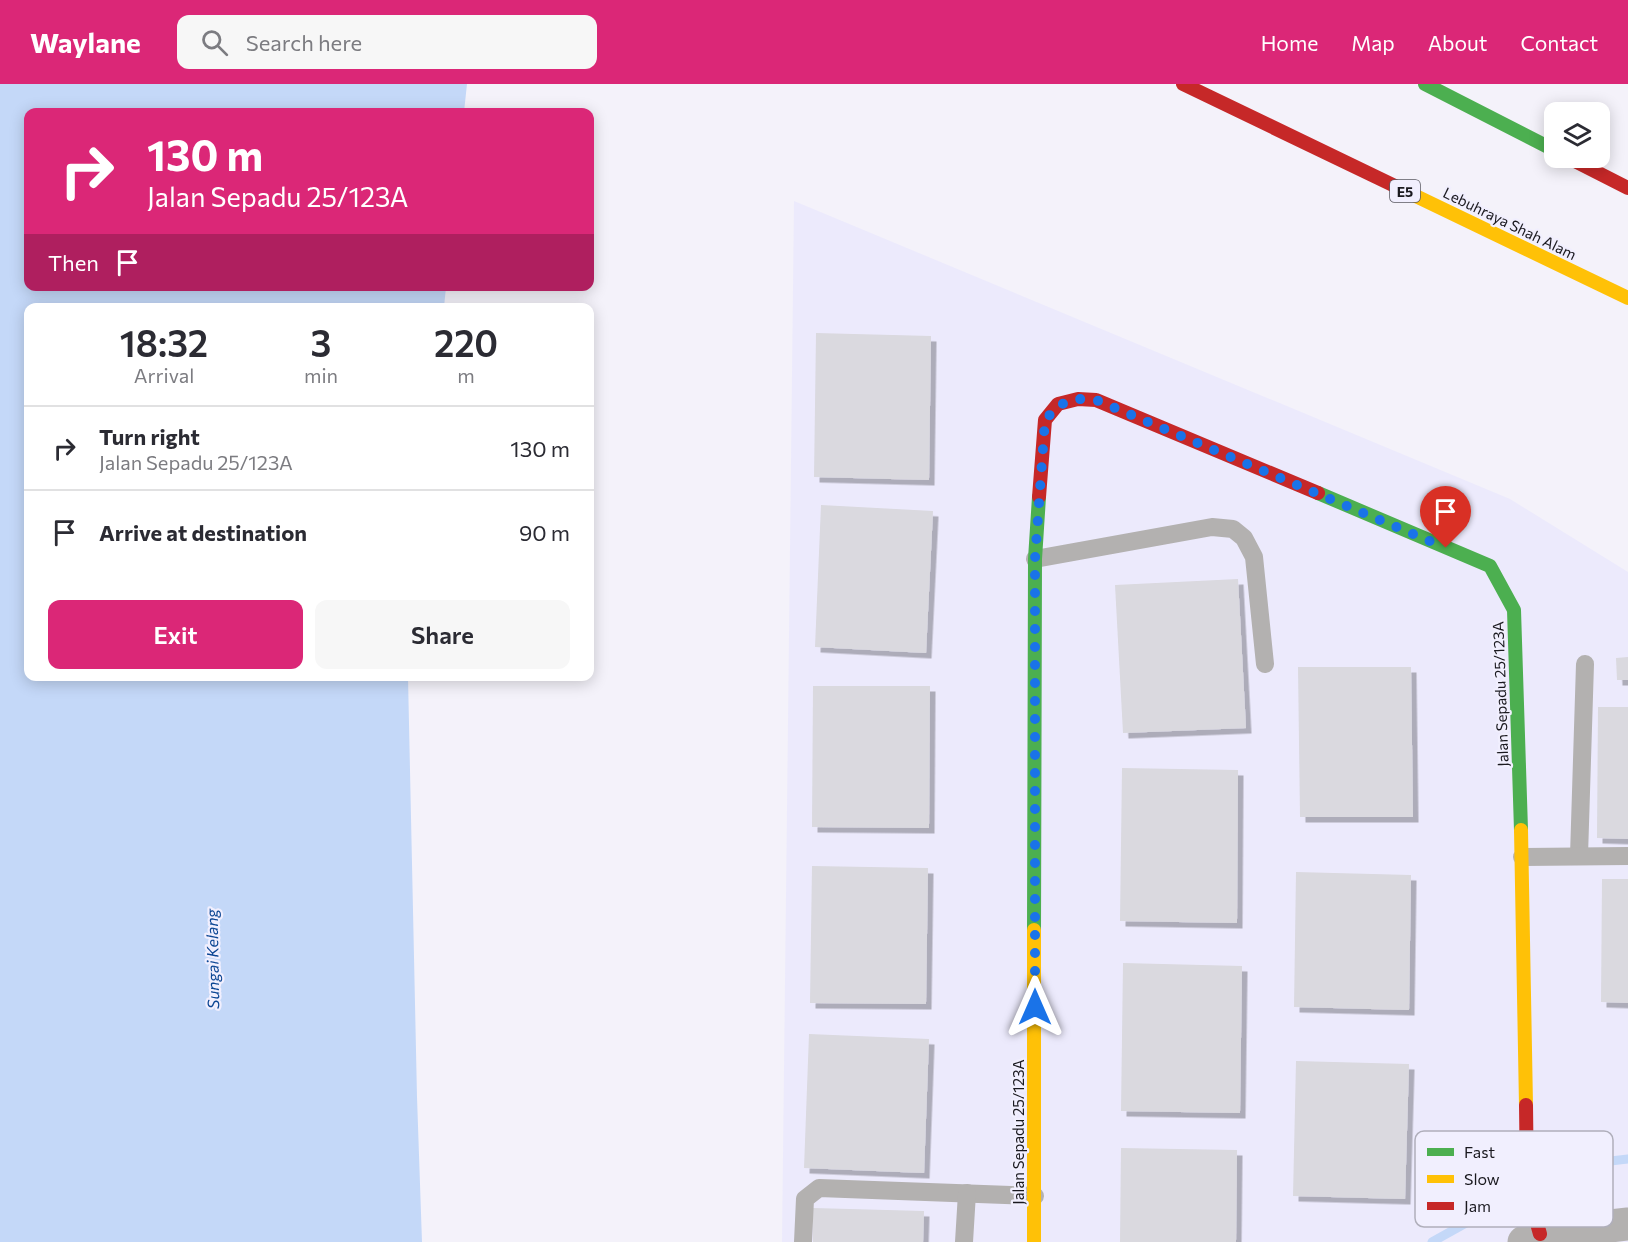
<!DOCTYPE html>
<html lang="en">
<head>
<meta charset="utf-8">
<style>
	:root { --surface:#fff; --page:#f7f7f7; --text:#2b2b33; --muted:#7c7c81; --line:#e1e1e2; --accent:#db2777 }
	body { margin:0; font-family:Commissioner,sans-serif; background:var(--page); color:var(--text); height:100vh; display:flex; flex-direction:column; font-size:22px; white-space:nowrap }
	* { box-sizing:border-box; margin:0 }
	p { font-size:20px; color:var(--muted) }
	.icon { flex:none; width:33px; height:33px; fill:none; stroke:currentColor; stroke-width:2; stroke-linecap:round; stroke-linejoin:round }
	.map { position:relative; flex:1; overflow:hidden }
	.panel { position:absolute; left:24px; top:219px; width:570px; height:378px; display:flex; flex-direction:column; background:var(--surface); border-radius:12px; box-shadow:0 3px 15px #0003 }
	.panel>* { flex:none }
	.banner { position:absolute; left:24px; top:24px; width:570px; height:183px; border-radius:12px; box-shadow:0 3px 15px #0003; background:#db2777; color:#fff; overflow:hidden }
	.tools { position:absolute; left:1544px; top:18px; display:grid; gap:12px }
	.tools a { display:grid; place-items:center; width:66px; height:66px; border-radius:12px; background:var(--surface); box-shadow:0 3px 15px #0003; font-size:30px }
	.pin { position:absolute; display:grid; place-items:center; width:51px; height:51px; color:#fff; margin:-62px -26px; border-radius:50% 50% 50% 0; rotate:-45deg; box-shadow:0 0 6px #0007 }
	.pin .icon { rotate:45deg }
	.me { position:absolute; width:66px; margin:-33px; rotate:0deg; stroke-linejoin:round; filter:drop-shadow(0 0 4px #0008) }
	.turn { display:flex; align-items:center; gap:21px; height:126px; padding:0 24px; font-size:27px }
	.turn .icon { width:78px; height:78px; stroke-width:2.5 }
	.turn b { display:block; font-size:42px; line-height:51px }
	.then { display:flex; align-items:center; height:57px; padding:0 24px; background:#0003; gap:12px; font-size:22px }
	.eta { display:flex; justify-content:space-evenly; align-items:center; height:102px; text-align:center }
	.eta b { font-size:36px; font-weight:600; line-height:42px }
	.button { display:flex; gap:12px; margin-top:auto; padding:12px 24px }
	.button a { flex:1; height:69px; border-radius:12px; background:var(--accent); color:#fff; font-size:24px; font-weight:600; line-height:69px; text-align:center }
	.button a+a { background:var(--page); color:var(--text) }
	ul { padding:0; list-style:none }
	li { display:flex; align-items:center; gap:18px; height:84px; padding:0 24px; border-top:2px solid var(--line) }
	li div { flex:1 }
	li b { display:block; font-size:22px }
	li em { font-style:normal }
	header { display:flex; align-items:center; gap:36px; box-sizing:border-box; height:84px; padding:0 30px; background:var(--accent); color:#fff }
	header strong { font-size:28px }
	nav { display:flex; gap:33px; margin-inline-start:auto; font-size:21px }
	.search { width:420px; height:54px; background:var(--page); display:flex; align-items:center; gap:15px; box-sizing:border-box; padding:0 21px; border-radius:12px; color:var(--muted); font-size:22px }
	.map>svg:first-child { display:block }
</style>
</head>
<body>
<header>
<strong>Waylane</strong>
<div class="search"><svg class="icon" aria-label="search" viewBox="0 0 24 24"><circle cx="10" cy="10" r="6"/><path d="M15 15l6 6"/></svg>Search here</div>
<nav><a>Home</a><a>Map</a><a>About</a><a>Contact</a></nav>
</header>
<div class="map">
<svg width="1628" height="1158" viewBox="0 0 1628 1158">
	<defs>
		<filter id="shadow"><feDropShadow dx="5.5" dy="5.5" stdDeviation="0" flood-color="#0004"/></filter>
	</defs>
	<rect width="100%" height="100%" fill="#f4f2fa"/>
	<polygon fill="#eceafc" points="794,117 1510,415 1628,488 1628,1158 782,1158"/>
	<polygon fill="#c4d8f8" points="0,0 467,0 464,28 28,28 28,202 446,203 444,223 28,224 28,592 408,593 417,1013 422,1158 0,1158"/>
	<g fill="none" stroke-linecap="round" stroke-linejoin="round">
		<g stroke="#c4d8f8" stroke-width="9">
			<polyline points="1575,1090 1602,1078 1628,1075"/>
			<polyline points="1432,1158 1493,1124"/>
		</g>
	</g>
	<g fill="#dad9df" filter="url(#shadow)">
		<polygon points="816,249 931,252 929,396 814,393"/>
		<polygon points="821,421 933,427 926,569 815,563"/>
		<polygon points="1238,495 1246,644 1123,649 1115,501"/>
		<polygon points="1628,573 1628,596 1617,596 1616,574"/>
		<polygon points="1298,583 1411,583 1413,733 1300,733"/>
		<polygon points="813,602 930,602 929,744 812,743"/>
		<polygon points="1598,623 1628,623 1628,755 1597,754"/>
		<polygon points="1122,684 1238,686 1237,839 1120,837"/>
		<polygon points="812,782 928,784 926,920 810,919"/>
		<polygon points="1296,788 1411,791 1409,926 1294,923"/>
		<polygon points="1602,795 1628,795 1628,919 1601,918"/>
		<polygon points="1123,879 1242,882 1240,1029 1121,1027"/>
		<polygon points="809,950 929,955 924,1089 804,1084"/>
		<polygon points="1296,977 1409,980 1405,1115 1293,1112"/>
		<polygon points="1121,1064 1237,1066 1236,1158 1120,1158"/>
		<polygon points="813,1124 924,1127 923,1158 813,1158"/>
	</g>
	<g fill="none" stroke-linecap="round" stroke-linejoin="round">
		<g stroke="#b3b1b0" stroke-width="18">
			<polyline points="1035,475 1212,443 1233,445 1244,454 1254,473 1265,580"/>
			<polyline points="1579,772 1585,580"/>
			<polyline points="1522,773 1628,772"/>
			<polyline points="803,1158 805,1115 819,1104 1035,1112"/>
			<polyline points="964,1158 967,1109"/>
		</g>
		<polyline stroke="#b3b1b0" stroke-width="33" points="1524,1158 1540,1150 1628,1140"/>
		<g stroke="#4caf50" stroke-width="14">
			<polyline points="1425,0 1554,66"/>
			<polyline points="1318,409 1490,482 1514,526 1521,746"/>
			<polyline points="1034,846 1035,475 1039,413"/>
		</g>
		<g stroke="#ffc107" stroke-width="14">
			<polyline points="1397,103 1628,214"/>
			<polyline points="1521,746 1526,1021"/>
			<polyline points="1034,1158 1034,846"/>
		</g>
		<g stroke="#c62828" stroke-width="14">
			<polyline points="1183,0 1397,103"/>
			<polyline points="1569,74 1628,104"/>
			<polyline points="1039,413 1045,336 1058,320 1078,315 1096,316 1318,409"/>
			<polyline points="1526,1021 1527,1104 1540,1150"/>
		</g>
	</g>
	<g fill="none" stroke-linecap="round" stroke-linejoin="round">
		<polyline stroke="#1a73e8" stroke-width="10" stroke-dasharray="0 18" points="1035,923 1035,475 1045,336 1059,321 1078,315 1096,316 1446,464"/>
	</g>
	<g text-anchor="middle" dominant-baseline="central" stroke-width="4.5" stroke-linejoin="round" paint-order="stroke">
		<rect fill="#f1effe" stroke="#5a5962" stroke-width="1.5" x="1390" y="96" width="30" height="22" rx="4.5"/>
		<g font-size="14" font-weight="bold" fill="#1a191f">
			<text x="1405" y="107">E5</text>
		</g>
		<g font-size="15" fill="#1a191f" stroke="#f1effe">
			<text transform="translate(1510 139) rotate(26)">Lebuhraya Shah Alam</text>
			<text transform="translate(1500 610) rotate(-92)">Jalan Sepadu 25/123A</text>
			<text transform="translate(1018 1048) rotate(-90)">Jalan Sepadu 25/123A</text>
		</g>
		<g font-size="16" font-style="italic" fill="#0c4694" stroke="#f1effe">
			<text transform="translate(212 875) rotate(-91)">Sungai Kelang</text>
		</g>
	</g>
	<rect x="1415" y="1047" width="198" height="96" rx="9" fill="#f1effe" stroke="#b0afbb" stroke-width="1.5"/>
	<rect x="1427" y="1064" width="27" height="8" fill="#4caf50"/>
	<rect x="1427" y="1091" width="27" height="8" fill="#ffc107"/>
	<rect x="1427" y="1118" width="27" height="8" fill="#c62828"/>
	<g font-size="16" fill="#1a191f">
		<text x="1464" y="1074">Fast</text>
		<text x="1464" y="1101">Slow</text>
		<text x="1464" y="1128">Jam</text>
	</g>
</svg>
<div class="tools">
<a><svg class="icon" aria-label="layers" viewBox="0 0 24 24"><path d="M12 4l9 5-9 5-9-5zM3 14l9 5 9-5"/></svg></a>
</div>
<div class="pin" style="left:1446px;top:464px;background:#d93025"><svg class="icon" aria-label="arrive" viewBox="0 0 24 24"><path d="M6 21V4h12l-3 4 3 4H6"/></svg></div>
<svg class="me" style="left:1035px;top:923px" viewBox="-20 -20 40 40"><path d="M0-17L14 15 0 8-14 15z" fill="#1a73e8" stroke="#fff" stroke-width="4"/></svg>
<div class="banner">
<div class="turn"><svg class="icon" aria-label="right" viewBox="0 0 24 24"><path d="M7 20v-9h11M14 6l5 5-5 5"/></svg><div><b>130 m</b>Jalan Sepadu 25/123A</div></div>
<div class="then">Then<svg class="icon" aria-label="arrive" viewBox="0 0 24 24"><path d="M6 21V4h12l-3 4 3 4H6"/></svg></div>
</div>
<section class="panel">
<div class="eta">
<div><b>18:32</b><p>Arrival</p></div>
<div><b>3</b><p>min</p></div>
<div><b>220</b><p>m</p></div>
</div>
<ul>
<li><svg class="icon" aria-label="right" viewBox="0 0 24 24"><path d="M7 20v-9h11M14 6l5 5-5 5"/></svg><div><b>Turn right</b><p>Jalan Sepadu 25/123A</p></div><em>130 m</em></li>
<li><svg class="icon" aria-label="arrive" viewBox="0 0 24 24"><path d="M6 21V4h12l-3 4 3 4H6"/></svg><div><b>Arrive at destination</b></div><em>90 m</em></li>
</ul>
<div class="button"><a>Exit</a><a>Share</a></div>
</section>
</div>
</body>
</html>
